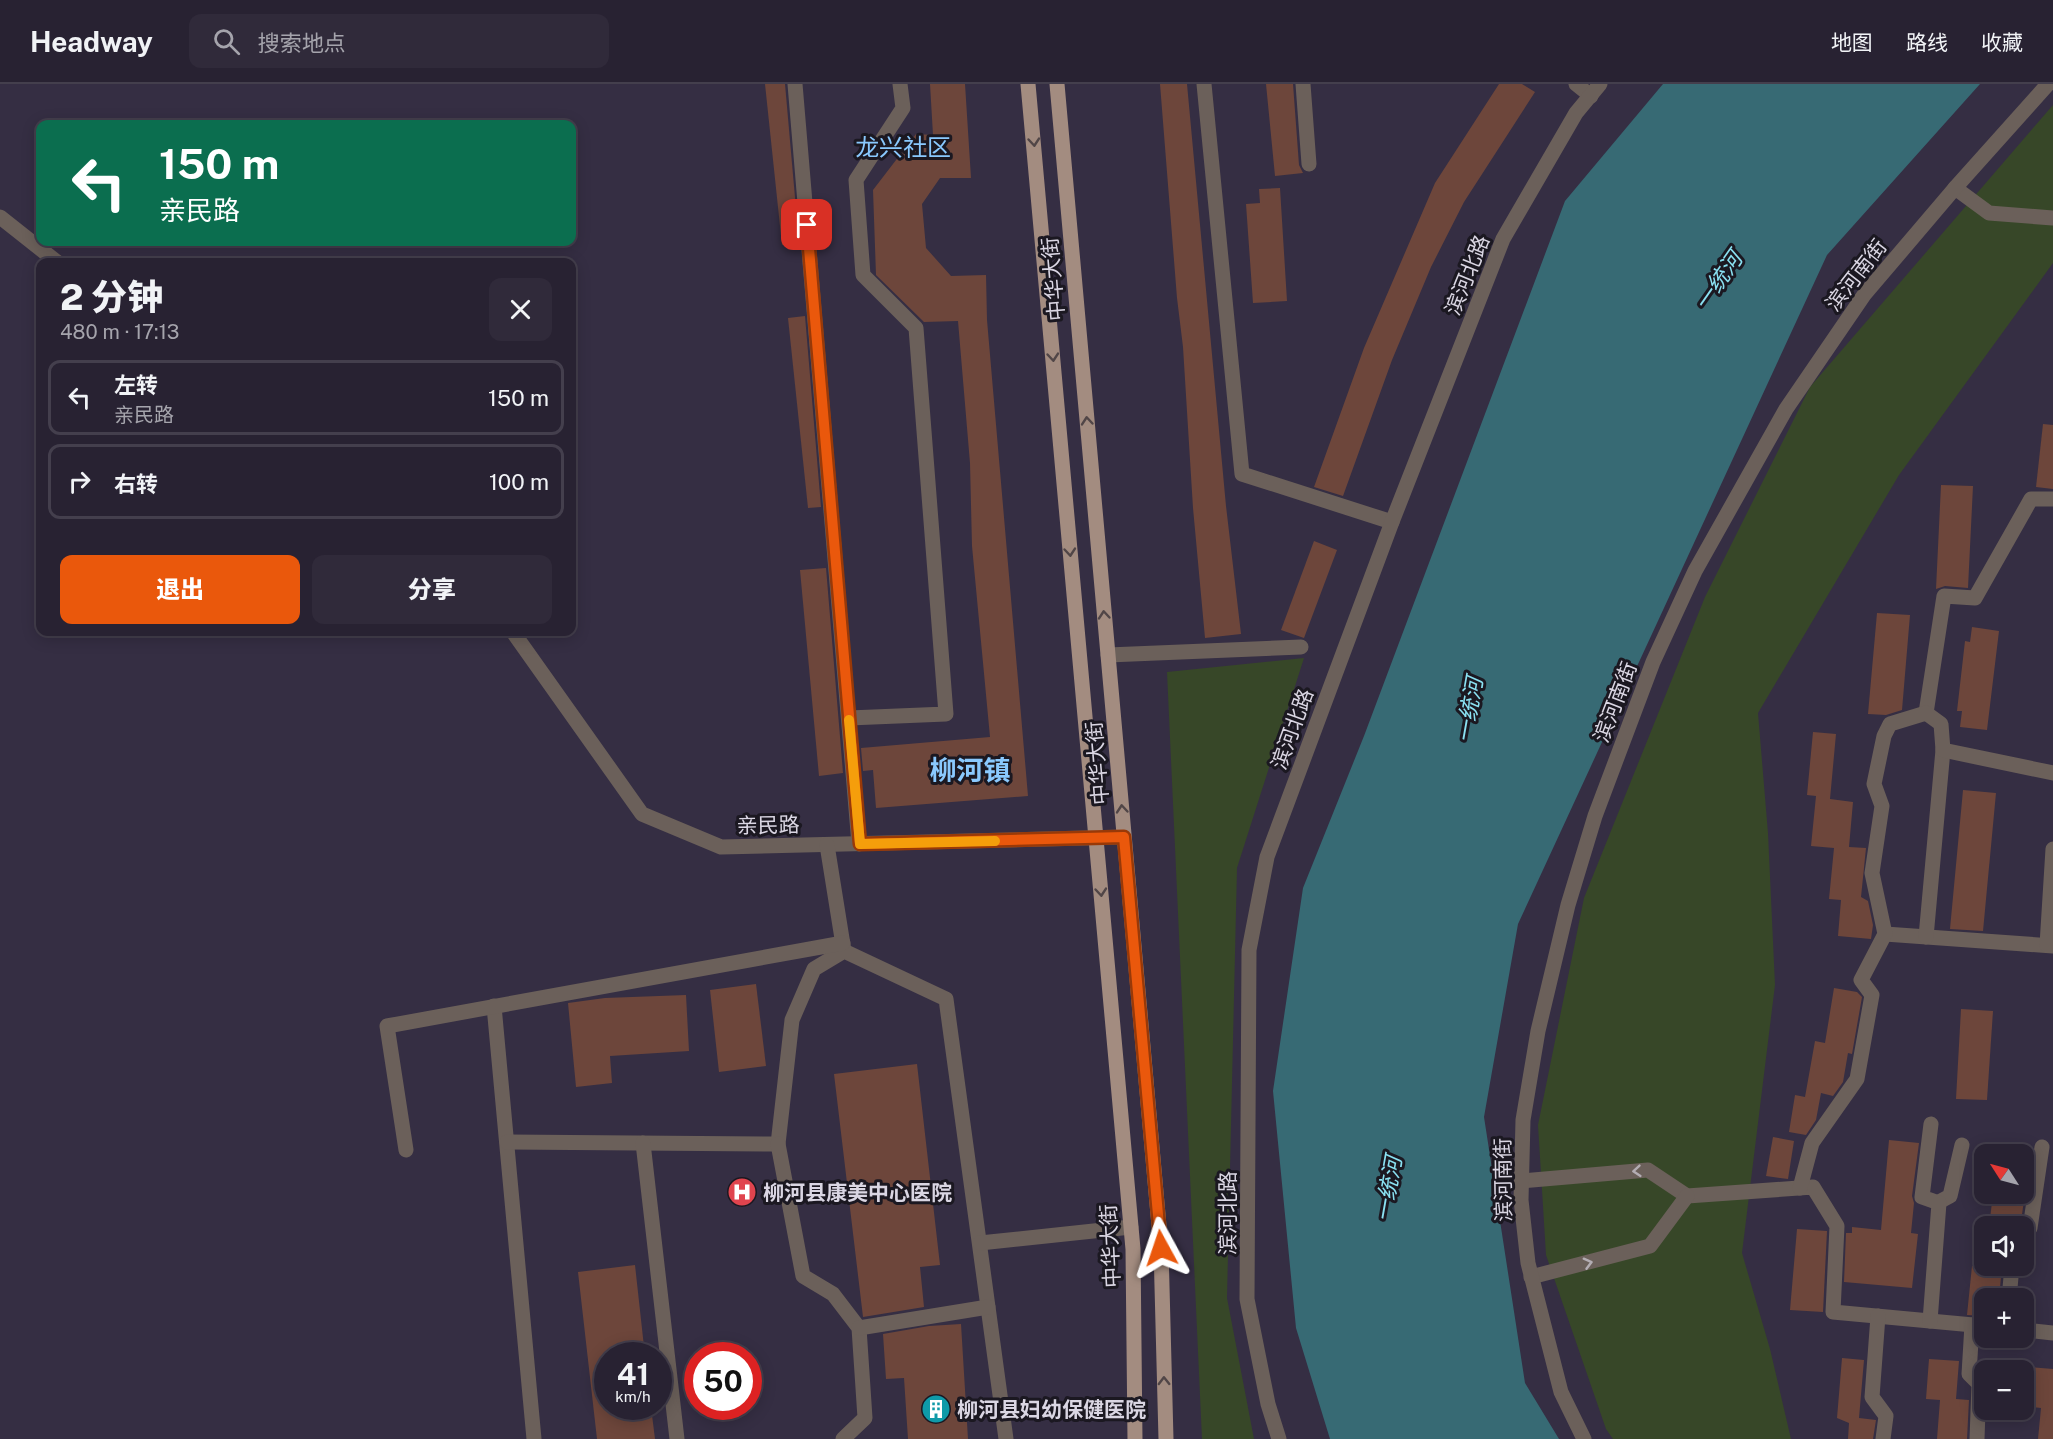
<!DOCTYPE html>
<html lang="zh">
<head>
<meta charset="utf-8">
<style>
	:root { --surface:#282232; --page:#302a3a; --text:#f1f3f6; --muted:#a5a4ac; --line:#443f4d; --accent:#ea580c }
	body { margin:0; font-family:"Public Sans","Noto Sans SC",sans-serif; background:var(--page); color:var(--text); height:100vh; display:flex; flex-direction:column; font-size:22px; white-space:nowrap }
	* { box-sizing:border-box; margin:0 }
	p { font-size:20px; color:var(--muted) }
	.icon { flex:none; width:33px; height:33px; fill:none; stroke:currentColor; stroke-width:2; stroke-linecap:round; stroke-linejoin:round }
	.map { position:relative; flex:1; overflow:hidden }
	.panel { position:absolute; left:36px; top:174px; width:540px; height:378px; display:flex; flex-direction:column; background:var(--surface); border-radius:12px; box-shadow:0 3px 15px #0003,0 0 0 2px var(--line) }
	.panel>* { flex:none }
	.banner { position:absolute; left:36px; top:36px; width:540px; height:126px; border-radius:12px; box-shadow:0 3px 15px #0003,0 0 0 2px var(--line); background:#0b6e4f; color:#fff; overflow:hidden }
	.needle { width:39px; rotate:306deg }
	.tools { position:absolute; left:1974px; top:1060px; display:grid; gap:12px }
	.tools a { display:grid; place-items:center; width:60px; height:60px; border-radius:12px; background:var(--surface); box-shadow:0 3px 15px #0003,0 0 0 2px var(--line); font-size:30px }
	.speed { position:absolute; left:594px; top:1258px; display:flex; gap:12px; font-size:30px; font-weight:700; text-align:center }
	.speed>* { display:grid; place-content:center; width:78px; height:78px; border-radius:50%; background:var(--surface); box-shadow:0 3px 15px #0003,0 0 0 2px var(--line); line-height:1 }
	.speed small { font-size:15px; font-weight:400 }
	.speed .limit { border:9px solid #d22; background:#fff; color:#111 }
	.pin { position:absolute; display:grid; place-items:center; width:51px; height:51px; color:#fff; margin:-26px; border-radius:12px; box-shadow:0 3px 9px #0006 }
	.me { position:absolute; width:66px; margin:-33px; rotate:355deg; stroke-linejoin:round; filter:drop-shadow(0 0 4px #0008) }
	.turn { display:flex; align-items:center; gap:21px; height:126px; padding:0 24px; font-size:27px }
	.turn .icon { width:78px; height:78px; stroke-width:2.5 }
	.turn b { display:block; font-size:42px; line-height:51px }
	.round { display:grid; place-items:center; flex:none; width:63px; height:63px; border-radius:12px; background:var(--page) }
	.summary { display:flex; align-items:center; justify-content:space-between; height:102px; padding:0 24px }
	h1 { font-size:36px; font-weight:800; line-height:45px }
	.button { display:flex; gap:12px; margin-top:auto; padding:12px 24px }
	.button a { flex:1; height:69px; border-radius:12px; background:var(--accent); color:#fff; font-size:24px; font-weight:800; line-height:69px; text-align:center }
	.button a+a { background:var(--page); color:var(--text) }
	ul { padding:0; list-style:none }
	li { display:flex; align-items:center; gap:18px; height:75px; margin:0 12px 9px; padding:0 12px; border:3px solid var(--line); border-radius:12px }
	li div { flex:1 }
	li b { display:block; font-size:22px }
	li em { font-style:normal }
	header { display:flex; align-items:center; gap:36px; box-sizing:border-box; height:84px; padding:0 30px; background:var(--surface); border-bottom:2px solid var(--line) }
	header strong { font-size:28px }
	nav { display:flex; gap:33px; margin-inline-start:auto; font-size:21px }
	.search { width:420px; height:54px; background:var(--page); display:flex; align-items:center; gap:15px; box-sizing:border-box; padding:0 21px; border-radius:12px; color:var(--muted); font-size:22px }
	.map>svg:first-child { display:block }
</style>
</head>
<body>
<header>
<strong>Headway</strong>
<div class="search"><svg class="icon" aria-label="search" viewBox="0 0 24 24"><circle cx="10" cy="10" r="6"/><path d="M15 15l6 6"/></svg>搜索地点</div>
<nav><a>地图</a><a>路线</a><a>收藏</a></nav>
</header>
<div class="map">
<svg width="2053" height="1355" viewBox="0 0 2053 1355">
	<rect width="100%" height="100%" fill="#352e43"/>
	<g fill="#374728">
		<polygon points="2053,21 2053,179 1899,391 1758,629 1768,749 1775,901 1742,1169 1770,1265 1791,1355 1613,1355 1606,1345 1546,1171 1538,1041 1584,814 1705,513 1810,303"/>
		<polygon points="1304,574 1237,784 1227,1214 1254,1355 1202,1355 1167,588"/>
	</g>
	<polygon fill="#376a74" points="1663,0 1980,0 1827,171 1518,840 1484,1033 1525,1299 1559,1355 1330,1355 1296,1244 1273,1007 1303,804 1364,652 1565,117"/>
	<g fill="#6d463b">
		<polygon points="765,0 785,0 799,159 782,161"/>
		<polygon points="930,0 965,0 971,94 940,94 922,120 926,164 951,192 986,191 987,236 1028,712 876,724 873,686 863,687 861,664 990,653 972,462 970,379 958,237 924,238 876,191 873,106 916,50 933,51"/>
		<polygon points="1160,0 1187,0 1226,422 1241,550 1205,554 1193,424 1183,263 1177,214"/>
		<polygon points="1266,0 1293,0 1299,81 1303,89 1275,92"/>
		<polygon points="1499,0 1522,0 1535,8 1464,118 1431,183 1392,276 1343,412 1314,403 1364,264 1435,99"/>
		<polygon points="1280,104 1287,217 1253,219 1246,120 1260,119 1259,105"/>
		<polygon points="805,232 821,423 808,424 788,234"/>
		<polygon points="2043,340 2053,341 2053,405 2036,403"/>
		<polygon points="1941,401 1973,402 1968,504 1945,502 1936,505"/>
		<polygon points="1314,457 1337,466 1304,554 1281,546"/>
		<polygon points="826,484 843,689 819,692 800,486"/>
		<polygon points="1877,529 1910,531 1902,626 1886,631 1868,630"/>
		<polygon points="1972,543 1999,547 1987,646 1960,643 1962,627 1957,627 1965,557 1970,558"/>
		<polygon points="1813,648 1836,650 1830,715 1853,718 1849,763 1866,764 1861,813 1868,817 1873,841 1871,855 1838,852 1841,816 1829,815 1834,764 1811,762 1816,712 1807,711"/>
		<polygon points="1963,706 1996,709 1983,847 1950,845"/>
		<polygon points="756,900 766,982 719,988 710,906"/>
		<polygon points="1834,904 1857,908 1862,913 1852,970 1848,969 1843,998 1833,1012 1821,1009 1816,1036 1806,1051 1789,1048 1795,1011 1805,1013 1815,957 1825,959"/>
		<polygon points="686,911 689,967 610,972 612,999 576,1003 568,919 605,914"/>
		<polygon points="1961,925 1993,927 1987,1016 1956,1015"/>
		<polygon points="917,980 940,1181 920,1183 924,1223 863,1233 834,990"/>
		<polygon points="1773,1053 1794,1057 1788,1095 1766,1092"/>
		<polygon points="1889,1056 1919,1059 1912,1112 1914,1119 1911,1149 1918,1150 1912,1204 1844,1198 1846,1149 1852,1149 1852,1143 1881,1146"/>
		<polygon points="1993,1110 2025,1110 2021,1137 2017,1140 2010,1139 2010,1143 1989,1143"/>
		<polygon points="1797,1145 1827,1147 1823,1228 1790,1226"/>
		<polygon points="635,1181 645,1272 608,1272 608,1323 651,1323 655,1355 597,1355 578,1188"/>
		<polygon points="1972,1182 2002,1182 1999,1215 1984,1215 1984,1232 1967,1231"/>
		<polygon points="961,1240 968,1355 908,1355 904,1294 886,1295 883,1250 929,1242"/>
		<polygon points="1842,1274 1864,1276 1859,1334 1876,1336 1873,1355 1848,1355 1849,1339 1837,1334"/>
		<polygon points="1929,1275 1959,1277 1956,1315 1969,1316 1967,1355 1937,1355 1940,1316 1926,1315"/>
		<polygon points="2029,1283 2053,1285 2053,1355 2038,1355 2041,1324 2025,1322"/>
	</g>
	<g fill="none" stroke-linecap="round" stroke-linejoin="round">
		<g stroke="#6b605a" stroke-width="15">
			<polyline points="795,0 859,760"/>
			<polyline points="1204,0 1242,390 1392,438"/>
			<polyline points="1303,0 1309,80"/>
			<polyline points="1576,0 1591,12"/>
			<polyline points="1955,104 1989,129 2053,134"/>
			<polyline points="0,133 57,178"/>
			<polyline points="513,548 642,730 721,763 1124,753"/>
			<polyline points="1108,571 1301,563"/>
			<polyline points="1926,629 1944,512 1975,514 2031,415 2053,415"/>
			<polyline points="849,634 946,630 916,244 863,191 856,96 903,24 900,0"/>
			<polyline points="827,761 844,867"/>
			<polyline points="1885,850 2053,862"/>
			<polyline points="1926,853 1943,666"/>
			<polyline points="2047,861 2053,765"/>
			<polyline points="494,922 534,1355"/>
			<polyline points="507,1058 778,1060 792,936 814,885 844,867 946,915 1006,1355"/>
			<polyline points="643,1059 677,1355"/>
			<polyline points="778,1060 803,1192 833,1210 859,1244 865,1334 843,1355"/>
			<polyline points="406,1066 387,942 843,859"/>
			<polyline points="1522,1097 1648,1086 1687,1112 1813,1103 1837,1142 1833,1228 1984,1242"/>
			<polyline points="1800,1104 1812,1059 1857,995 1872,911 1861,896 1885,850 1872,789 1882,722 1874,700 1884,652 1890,640 1926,629 1941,640 1943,666 2053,689"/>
			<polyline points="1937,1119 1950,1112 1962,1061"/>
			<polyline points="2024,1146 2030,1144 2042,1063"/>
			<polyline points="980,1159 1131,1143"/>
			<polyline points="1531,1193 1650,1162 1687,1112"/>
			<polyline points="2009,1215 2012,1182"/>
			<polyline points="1878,1232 1872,1313 1886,1332 1883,1355"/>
			<polyline points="1930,1237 1939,1119 1922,1113 1931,1040"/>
			<polyline points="1972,1241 1969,1290 1979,1300 1977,1355"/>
			<polyline points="859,1244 988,1223"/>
			<polyline points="2024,1246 2053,1249"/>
			<polyline points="1279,1355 1268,1320 1247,1215 1249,866 1267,773 1392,438 1503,155 1576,29 1600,0"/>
			<polyline points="1584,1355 1561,1308 1528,1179 1521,1116 1523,1036 1538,947 1568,821 1595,732 1653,578 1695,487 1786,325 1864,211 1955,104 2048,0"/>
		</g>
		<g stroke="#a38c80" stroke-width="15">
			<polyline points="1028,0 1133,1165 1135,1355"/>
			<polyline points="1057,0 1161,1164 1166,1355"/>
		</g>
	</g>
	<defs><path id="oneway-chevron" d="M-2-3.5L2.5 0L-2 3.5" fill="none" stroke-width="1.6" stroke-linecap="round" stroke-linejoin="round" transform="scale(1.5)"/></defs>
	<g stroke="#514647">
		<use href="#oneway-chevron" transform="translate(1034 58) rotate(85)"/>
		<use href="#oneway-chevron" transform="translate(1053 273) rotate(85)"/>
		<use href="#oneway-chevron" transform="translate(1087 337) rotate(-95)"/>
		<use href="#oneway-chevron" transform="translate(1070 468) rotate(85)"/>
		<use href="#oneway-chevron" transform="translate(1104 531) rotate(-95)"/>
		<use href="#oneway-chevron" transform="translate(1122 725) rotate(-95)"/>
		<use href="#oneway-chevron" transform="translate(1101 808) rotate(85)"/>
		<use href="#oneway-chevron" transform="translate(1164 1297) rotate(-91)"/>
	</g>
	<g stroke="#b3adb3">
		<use href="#oneway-chevron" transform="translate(1637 1087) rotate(175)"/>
		<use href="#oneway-chevron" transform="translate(1588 1179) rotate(-15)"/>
	</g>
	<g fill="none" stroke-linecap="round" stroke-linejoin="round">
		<g stroke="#983908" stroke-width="15">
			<polyline id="route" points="807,141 860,760 1124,753 1161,1164"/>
		</g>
		<use href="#route" stroke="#ea580c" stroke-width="10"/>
		<polyline stroke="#f59e0b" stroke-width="10" points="849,636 860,760 995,757"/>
	</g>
	<defs>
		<g id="hospital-disc" transform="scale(1.5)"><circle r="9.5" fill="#e0444e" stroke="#1b1821"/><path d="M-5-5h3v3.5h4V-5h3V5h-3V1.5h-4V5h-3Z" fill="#fff"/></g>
		<g id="building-disc" transform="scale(1.5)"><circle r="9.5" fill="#0f9aa8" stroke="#1b1821"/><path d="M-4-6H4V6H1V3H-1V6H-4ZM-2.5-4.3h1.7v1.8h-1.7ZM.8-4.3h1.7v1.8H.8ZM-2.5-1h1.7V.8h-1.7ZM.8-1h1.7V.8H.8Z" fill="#fff"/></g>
	</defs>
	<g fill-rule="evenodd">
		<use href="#hospital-disc" x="742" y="1108"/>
		<use href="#building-disc" x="936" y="1325"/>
	</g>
	<g text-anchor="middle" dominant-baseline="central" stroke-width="6" stroke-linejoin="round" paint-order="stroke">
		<g font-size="21" fill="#dad6e3" stroke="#1b1821">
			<text transform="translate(1467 191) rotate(-68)">滨河北路</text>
			<text transform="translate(1856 191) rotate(-52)">滨河南街</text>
			<text transform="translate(1053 195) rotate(-95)">中华大街</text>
			<text transform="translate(1615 618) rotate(-69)">滨河南街</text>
			<text transform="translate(1292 645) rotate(-70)">滨河北路</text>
			<text transform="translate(1097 679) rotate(-95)">中华大街</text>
			<text transform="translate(768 741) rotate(-1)">亲民路</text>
			<text transform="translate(1503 1096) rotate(-91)">滨河南街</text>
			<text transform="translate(1227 1129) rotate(-90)">滨河北路</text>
			<text transform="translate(1110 1162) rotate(-93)">中华大街</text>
		</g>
		<g font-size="21" font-weight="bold" fill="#dad6e3" stroke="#1b1821" text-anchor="start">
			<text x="763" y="1108">柳河县康美中心医院</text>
			<text x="957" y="1325">柳河县妇幼保健医院</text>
		</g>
		<g font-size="22" font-style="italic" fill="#8ae1f2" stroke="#1b1821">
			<text transform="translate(1718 197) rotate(-55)">一统河</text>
			<text transform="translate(1469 626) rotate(-80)">一统河</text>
			<text transform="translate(1388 1105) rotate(-80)">一统河</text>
		</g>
		<g font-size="24" fill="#8ac9fe" stroke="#1b1821">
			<text x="903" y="63">龙兴社区</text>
		</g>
		<g font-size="27" font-weight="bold" fill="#8ac9fe" stroke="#1b1821">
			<text x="970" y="686">柳河镇</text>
		</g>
	</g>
</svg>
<div class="tools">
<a><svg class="needle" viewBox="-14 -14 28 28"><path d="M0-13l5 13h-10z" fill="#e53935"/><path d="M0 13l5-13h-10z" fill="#a5a4ac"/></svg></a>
<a><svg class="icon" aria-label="sound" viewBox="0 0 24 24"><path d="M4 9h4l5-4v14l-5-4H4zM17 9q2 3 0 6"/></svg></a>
<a>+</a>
<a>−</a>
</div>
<div class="speed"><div>41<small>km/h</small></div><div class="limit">50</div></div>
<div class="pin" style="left:807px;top:141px;background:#d93025"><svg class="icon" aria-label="arrive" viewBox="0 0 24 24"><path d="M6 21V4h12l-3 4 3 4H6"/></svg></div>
<svg class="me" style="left:1161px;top:1164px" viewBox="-20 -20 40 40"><path d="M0-17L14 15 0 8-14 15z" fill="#ea580c" stroke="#fff" stroke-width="4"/></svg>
<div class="banner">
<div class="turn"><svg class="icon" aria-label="left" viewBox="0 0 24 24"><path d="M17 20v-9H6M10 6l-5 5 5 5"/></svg><div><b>150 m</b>亲民路</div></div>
</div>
<section class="panel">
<div class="summary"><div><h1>2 分钟</h1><p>480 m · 17:13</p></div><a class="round"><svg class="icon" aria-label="close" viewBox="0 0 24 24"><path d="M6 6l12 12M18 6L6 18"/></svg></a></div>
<ul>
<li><svg class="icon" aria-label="left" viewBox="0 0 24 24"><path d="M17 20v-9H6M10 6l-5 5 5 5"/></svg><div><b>左转</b><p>亲民路</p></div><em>150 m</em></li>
<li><svg class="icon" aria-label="right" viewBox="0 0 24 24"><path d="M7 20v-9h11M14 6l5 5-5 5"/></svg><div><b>右转</b></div><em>100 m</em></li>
</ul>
<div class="button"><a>退出</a><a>分享</a></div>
</section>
</div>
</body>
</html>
